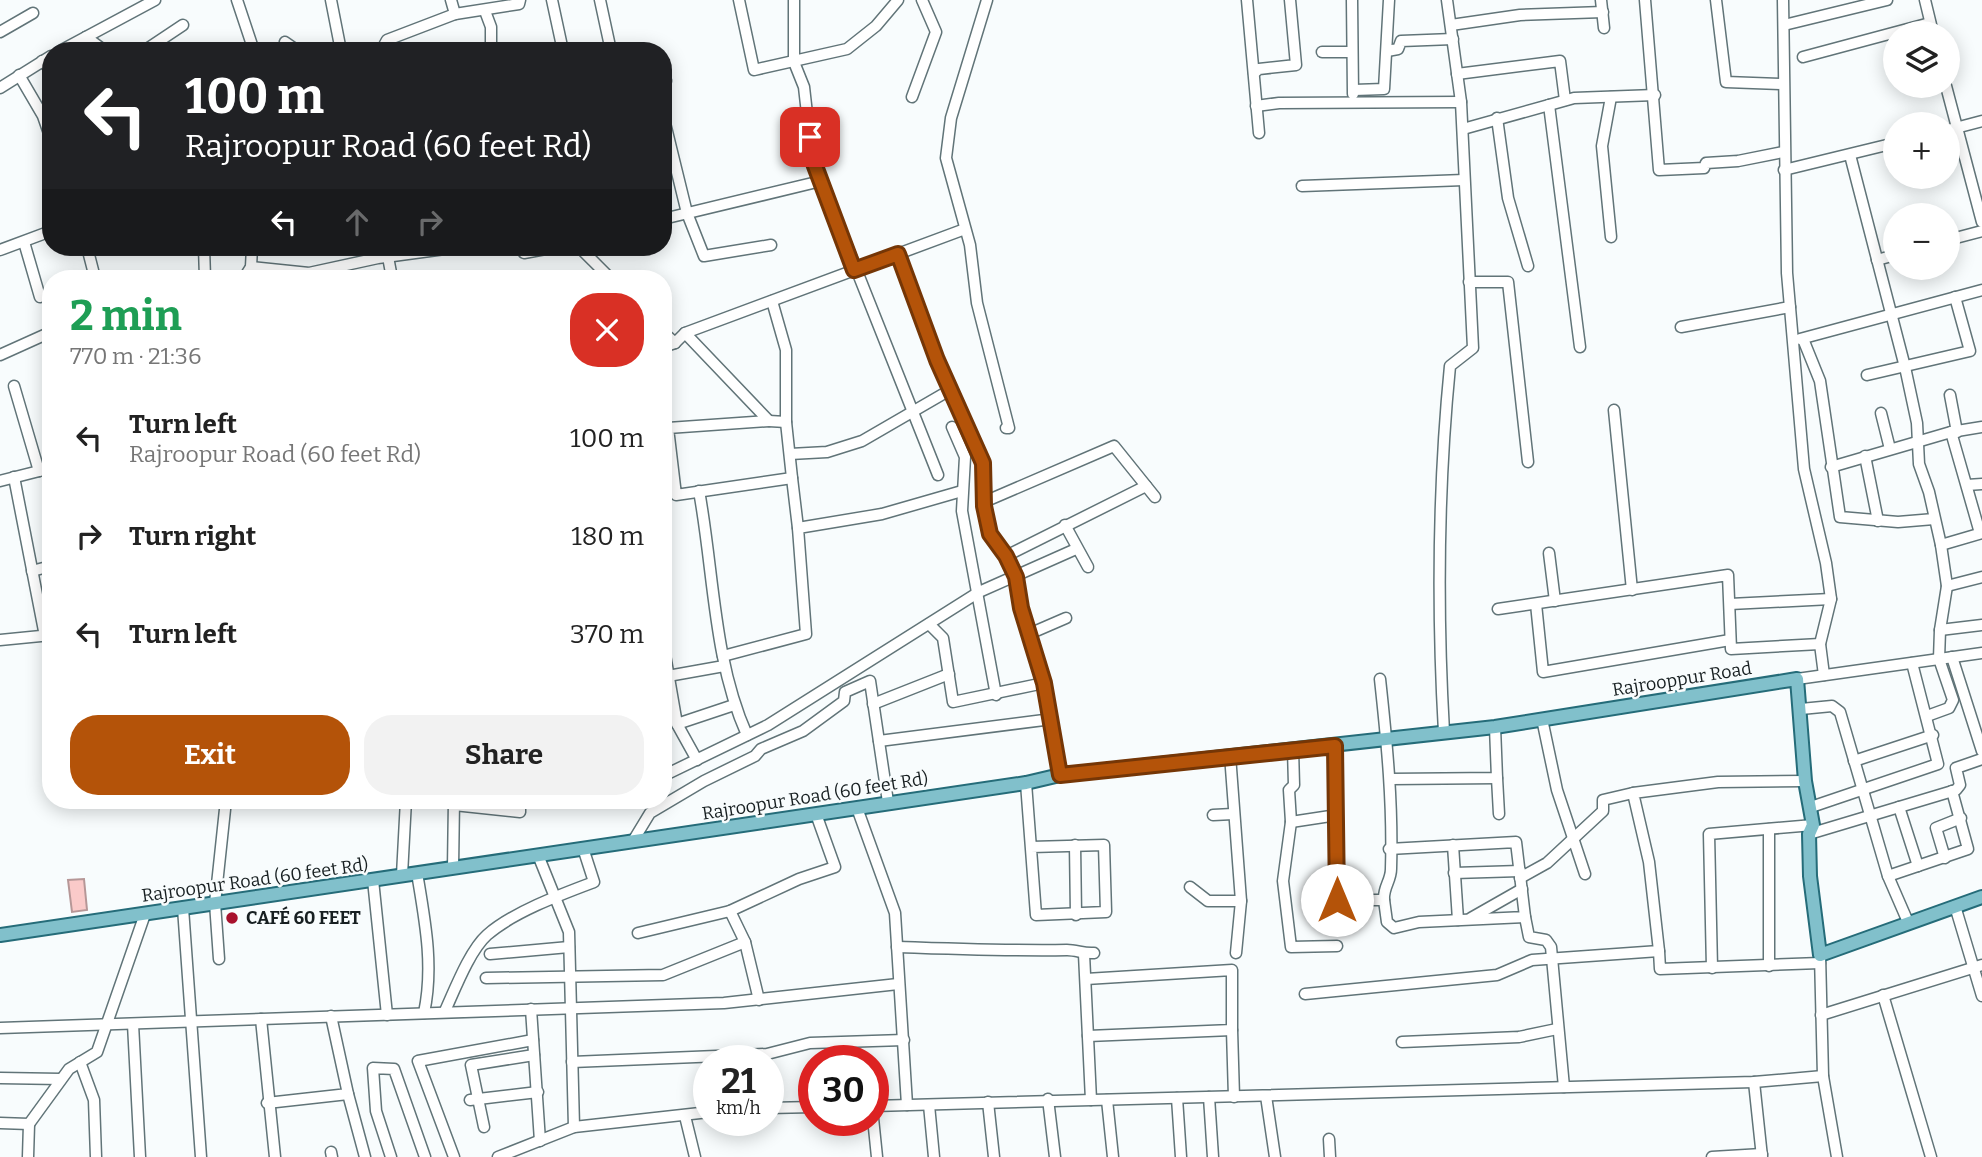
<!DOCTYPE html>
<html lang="en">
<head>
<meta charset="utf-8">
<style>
	:root { --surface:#fff; --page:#f2f2f2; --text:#222; --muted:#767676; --accent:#b45309 }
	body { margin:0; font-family:Bitter,serif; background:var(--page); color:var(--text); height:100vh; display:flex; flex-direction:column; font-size:26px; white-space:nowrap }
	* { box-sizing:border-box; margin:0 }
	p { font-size:23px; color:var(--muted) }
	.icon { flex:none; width:38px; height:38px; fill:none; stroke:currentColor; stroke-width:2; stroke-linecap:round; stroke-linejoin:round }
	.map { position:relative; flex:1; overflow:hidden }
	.drawer { position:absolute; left:42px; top:270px; width:630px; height:539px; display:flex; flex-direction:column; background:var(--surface); border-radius:28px; box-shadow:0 4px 18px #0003 }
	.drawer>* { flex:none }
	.top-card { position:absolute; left:42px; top:42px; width:630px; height:214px; border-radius:28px; box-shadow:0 4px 18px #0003; background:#202124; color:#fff; overflow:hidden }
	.controls { position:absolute; left:1883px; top:21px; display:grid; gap:14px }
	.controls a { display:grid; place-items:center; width:77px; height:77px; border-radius:50%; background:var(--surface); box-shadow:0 4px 18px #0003; font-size:35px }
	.speed { position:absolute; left:693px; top:1045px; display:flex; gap:14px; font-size:35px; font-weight:700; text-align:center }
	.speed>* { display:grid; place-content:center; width:91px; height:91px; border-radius:50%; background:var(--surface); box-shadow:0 4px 18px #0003; line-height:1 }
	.speed small { font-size:18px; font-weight:400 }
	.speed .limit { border:10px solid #d22; background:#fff; color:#111 }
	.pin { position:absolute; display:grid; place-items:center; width:60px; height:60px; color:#fff; margin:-30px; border-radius:14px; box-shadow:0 4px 10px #0006 }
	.me { position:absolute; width:77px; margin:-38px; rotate:0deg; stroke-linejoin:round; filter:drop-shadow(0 0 5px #0008) }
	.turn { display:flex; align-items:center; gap:24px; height:147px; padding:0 28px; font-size:32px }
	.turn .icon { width:91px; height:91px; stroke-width:2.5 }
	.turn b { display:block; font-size:49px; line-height:60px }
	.lanes { display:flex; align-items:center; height:66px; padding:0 28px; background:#0003; justify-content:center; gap:35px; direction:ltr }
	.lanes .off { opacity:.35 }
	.round { display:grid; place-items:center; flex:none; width:74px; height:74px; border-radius:28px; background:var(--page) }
	.overview { display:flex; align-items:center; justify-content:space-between; height:119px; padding:0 28px }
	h1 { font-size:42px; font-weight:700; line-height:52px; color:#1e9e55 }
	.primary-button { display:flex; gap:14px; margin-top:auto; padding:14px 28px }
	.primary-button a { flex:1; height:80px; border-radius:28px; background:var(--accent); color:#fff; font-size:28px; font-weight:700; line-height:80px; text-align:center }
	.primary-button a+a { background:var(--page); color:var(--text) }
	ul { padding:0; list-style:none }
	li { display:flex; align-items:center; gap:21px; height:98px; padding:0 28px }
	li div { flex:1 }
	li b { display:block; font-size:26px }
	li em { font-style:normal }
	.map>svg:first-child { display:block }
</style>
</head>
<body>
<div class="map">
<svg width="1982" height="1157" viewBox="0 0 1982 1157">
	<rect width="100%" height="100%" fill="#f8fcfd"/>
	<polygon fill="#facac9" stroke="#b69797" stroke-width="2" points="84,879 87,910 72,912 68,880"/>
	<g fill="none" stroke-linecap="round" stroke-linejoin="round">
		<g stroke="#617478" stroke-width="13">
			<g id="minor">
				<polyline points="237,0 254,51"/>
				<polyline points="331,0 341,51"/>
				<polyline points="552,0 563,51"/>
				<polyline points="600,0 611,51"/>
				<polyline points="739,0 754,70 847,49 876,26 898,0"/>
				<polyline points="794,0 794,62 804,87 812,158 938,475"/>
				<polyline points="987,0 951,118 946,158 970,245 977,303 1009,428 1006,428"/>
				<polyline points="1247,0 1259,133"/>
				<polyline points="1352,0 1353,94"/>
				<polyline points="1601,0 1604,28"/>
				<polyline points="1645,0 1659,170 1704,168 1706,163 1738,161 1783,152"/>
				<polyline points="1716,0 1726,82 1783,84"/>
				<polyline points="1783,0 1787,273 1804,469 1826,563 1831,599 1820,644 1824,675"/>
				<polyline points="1925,0 1933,33"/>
				<polyline points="485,11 491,27 491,51"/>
				<polyline points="455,14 519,4 520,0"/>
				<polyline points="1451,25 1520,15 1603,12"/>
				<polyline points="1784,25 1887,0"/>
				<polyline points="0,32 33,13"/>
				<polyline points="86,37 105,51"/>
				<polyline points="285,42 298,51"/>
				<polyline points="60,51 155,0"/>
				<polyline points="144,51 183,25"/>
				<polyline points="381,51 387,40 455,14 451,0"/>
				<polyline points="1387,51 1398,49 1401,41 1453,39"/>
				<polyline points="1322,52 1351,52"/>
				<polyline points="1803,57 1930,23"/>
				<polyline points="42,61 51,70"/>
				<polyline points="1254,73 1259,69 1296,65 1290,0"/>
				<polyline points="1457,74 1560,61 1565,100"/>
				<polyline points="19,75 43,116 51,139"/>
				<polyline points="663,81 666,81"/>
				<polyline points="1946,86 1982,222"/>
				<polyline points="0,88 51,56"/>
				<polyline points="1354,90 1384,89 1389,0"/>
				<polyline points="912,97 936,32 922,0"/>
				<polyline points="1549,105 1580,347"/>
				<polyline points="1256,106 1279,103 1461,102"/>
				<polyline points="663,115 687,213 704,256 771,245"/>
				<polyline points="1497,118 1508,198 1528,266"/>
				<polyline points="1463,129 1574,98 1655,95"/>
				<polyline points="1948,130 1982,121"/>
				<polyline points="1850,155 1905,367 1917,423 1919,464 1929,492 1941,545 1947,586 1940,630 1939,659 1953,700 1949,708 1927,716"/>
				<polyline points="1784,170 1895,143"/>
				<polyline points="1302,186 1464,180"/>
				<polyline points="663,219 821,181"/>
				<polyline points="1611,237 1602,146 1611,97"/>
				<polyline points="1948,240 1982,231"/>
				<polyline points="24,242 40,297"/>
				<polyline points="87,247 95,278"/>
				<polyline points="204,247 205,278"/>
				<polyline points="579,247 610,278"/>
				<polyline points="0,250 51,231"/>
				<polyline points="524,253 557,247"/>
				<polyline points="898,254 937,360 983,463 984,506 990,535 1006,556 1015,577 1021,608 1044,683 953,702 943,638 929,624"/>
				<polyline points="388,257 392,278"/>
				<polyline points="1877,260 1895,255"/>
				<polyline points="251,267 309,273 378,258 460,247"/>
				<polyline points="244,278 251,267 252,247"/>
				<polyline points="1469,282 1508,282 1528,462"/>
				<polyline points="1681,327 1790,307"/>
				<polyline points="663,332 675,343"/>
				<polyline points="685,333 769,421 668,428 676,495 792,478 786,422"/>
				<polyline points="1800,339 1982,290"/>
				<polyline points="1803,339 1820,381 1840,517 1898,522 1934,519"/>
				<polyline points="663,347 675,343 685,333 965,229"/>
				<polyline points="0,355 51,332"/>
				<polyline points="1867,375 1970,351 1955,297"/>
				<polyline points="14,386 39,471"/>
				<polyline points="1950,395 1957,432"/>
				<polyline points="1614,410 1632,590"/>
				<polyline points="1881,413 1890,449"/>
				<polyline points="769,421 786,422 786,350 772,301"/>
				<polyline points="952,427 965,457 962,511 996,695"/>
				<polyline points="1951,432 1980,533"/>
				<polyline points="790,454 827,452 862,441 950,390"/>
				<polyline points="1865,456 1878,521"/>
				<polyline points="1831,467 1951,432 1982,427"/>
				<polyline points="14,477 45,636"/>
				<polyline points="792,478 798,528"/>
				<polyline points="0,481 51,468"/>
				<polyline points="1967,485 1982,484"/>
				<path d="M699,491C714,572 713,659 747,735"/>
				<polyline points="984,502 1114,446 1155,497"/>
				<polyline points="1065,525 1088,567"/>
				<polyline points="1941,545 1982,533"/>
				<polyline points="1549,553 1555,601"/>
				<polyline points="1006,556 1146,486"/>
				<polyline points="32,571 51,566"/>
				<polyline points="1947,586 1982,577"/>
				<polyline points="1536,604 1543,672 1730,640"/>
				<polyline points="1730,604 1831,599"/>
				<polyline points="1498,609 1728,575 1731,649 1820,644"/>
				<polyline points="1940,630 1982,625"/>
				<polyline points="1029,634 1066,618"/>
				<polyline points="0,640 51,635"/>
				<polyline points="663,643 677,724 697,760"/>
				<polyline points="723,656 806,634 798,528 882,514 962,491"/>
				<polyline points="1952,657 1982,751"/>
				<polyline points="668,676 724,666"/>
				<polyline points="1797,679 1982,653"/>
				<polyline points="1044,683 1052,719"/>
				<polyline points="873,704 949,674"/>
				<polyline points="1801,709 1832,706 1840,712 1888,876 1908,922"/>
				<polyline points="1542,719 1557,790 1585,874"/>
				<polyline points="677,724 734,705"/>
				<path d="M1444,732C1437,610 1438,487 1450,366L1473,348L1461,102L1447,0"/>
				<polyline points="879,741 1052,719 1060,775"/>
				<path d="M1335,746L1337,900H1384C1383,887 1391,881 1391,869C1393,805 1387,743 1380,679"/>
				<polyline points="1293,749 1294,785 1289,790 1291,822 1283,881 1291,947 1337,946"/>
				<polyline points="1230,755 1241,901 1236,953"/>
				<polyline points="1854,761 1933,735"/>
				<polyline points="663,776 768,725 979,592 1076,549"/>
				<polyline points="1497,778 1499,814"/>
				<polyline points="1391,779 1497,778 1495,727"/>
				<polyline points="1026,783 1036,915 1106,912 1104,845 1031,847"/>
				<polyline points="594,800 597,800"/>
				<polyline points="454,805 520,812 520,800"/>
				<polyline points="1811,807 1938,764 1912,663"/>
				<polyline points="1899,807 1918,866"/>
				<polyline points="857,808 895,913 907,1105"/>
				<polyline points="1213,815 1233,814"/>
				<polyline points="1291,822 1337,815"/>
				<polyline points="1809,834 1956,790 1960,785 1956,768 1982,759"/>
				<polyline points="633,841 650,813 704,781 755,756 761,749 803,731 844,701 845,692 870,681 888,802"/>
				<polyline points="1075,845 1076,915"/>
				<polyline points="1453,845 1458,920"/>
				<polyline points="538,855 569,932 574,1127"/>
				<polyline points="1945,858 1936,828 1961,818"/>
				<polyline points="453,868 454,800"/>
				<path d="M417,873C425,921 434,966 424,1013"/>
				<polyline points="1454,873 1520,871"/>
				<polyline points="402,875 406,800"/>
				<polyline points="1888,876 1968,849 1952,791"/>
				<polyline points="1520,878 1547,863 1603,811 1603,800 1633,793"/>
				<polyline points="373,880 387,1015"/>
				<polyline points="1190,887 1208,901 1241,901"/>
				<polyline points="1384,900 1387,922 1394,928 1419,922 1525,917 1516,842 1389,849"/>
				<polyline points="1955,906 1982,996"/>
				<polyline points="183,908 201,1157"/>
				<polyline points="1525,917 1529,937 1546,940 1551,947 1564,1087"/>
				<polyline points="1471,918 1522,889"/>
				<polyline points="638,933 730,911"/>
				<path d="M897,947C954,949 1011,951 1067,950C1077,950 1084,954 1094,953"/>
				<polyline points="1659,951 1660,969 1820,963"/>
				<polyline points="490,954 569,947"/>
				<polyline points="1084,954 1091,1100"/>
				<polyline points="1820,955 1823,1076 1837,1157"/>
				<polyline points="219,959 215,903 226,800"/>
				<polyline points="1769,966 1769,829"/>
				<polyline points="1712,968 1709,834 1813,825"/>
				<polyline points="486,978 663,975 745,942"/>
				<polyline points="1086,979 1232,970 1232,1030 1088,1036"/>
				<polyline points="1305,994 1497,975 1532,960 1659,951 1649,862 1633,793 1718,782 1805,781"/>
				<polyline points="1883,995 1931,1157"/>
				<polyline points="759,1000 745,942 730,911 799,879 835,867 816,814"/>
				<polyline points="531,1009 540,1141"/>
				<path d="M445,1011C455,989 470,950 487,935C513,912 562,894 594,882L583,848"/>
				<polyline points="1821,1015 1982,965"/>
				<polyline points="261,1019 275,1157"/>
				<polyline points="133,1024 140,1157"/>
				<polyline points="0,1028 724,1003 898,984"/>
				<polyline points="1232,1030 1234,1097"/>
				<polyline points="1402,1042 1519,1037 1557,1029"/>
				<polyline points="80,1062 94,1100 96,1157"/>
				<polyline points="572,1062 767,1054 810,1043 904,1040"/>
				<polyline points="0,1078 61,1079"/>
				<polyline points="1754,1082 1762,1157"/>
				<polyline points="348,1094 365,1157"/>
				<polyline points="1266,1096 1275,1157"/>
				<polyline points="1209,1097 1213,1157"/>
				<polyline points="1177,1098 1181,1157"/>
				<polyline points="1048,1099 1055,1157"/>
				<polyline points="470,1100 538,1092"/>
				<polyline points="1107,1100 1113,1157"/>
				<polyline points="988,1102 994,1157"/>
				<polyline points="267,1103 348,1094 331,1016"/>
				<polyline points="929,1105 934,1157"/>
				<polyline points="873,1106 1754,1082 1823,1076"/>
				<polyline points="768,1108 814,1107"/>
				<polyline points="685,1116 695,1157"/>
				<polyline points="873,1118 877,1157"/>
				<polyline points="0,1123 29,1124 69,1069 97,1052 145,914"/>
				<polyline points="484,1127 471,1065 534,1055"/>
				<polyline points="1329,1139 1330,1157"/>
				<polyline points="331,1152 332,1157"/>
				<polyline points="28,1157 29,1124"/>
				<polyline points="391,1157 376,1111 373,1068 394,1069 425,1157"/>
				<polyline points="454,1157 418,1061 533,1040"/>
				<polyline points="498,1157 574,1127 709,1112"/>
				<polyline points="1712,1157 1762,1154"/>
			</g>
		</g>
		<g stroke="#256c79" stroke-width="16">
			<polyline id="major" points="0,935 1026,783 1060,775 1495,727 1797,679 1805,781 1813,825 1809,834 1810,876 1820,955 1982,897"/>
		</g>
		<use href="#minor" stroke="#fff" stroke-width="10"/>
		<use href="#major" stroke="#81c0cb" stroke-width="12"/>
	</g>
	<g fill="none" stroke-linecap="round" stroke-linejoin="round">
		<g stroke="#753606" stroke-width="18">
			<polyline id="route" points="810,137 812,158 854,270 898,254 937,360 983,463 984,506 990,534 1006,556 1016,577 1021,608 1044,683 1060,775 1335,746 1337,900"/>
		</g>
		<use href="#route" stroke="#b45309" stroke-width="12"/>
	</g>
	<circle fill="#a8112d" stroke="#f8fcfd" stroke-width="2.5" cx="232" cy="918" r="7"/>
	<g text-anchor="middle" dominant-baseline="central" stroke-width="5" stroke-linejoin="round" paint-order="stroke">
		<g font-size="18" fill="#171f21" stroke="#f8fcfd">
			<text transform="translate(1682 679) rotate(-9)">Rajrooppur Road</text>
			<text transform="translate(815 796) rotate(-9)">Rajroopur Road (60 feet Rd)</text>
			<text transform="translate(255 880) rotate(-8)">Rajroopur Road (60 feet Rd)</text>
		</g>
		<g font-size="18" font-weight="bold" fill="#171f21" stroke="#f8fcfd" text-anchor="start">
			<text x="246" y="918">CAFÉ 60 FEET</text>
		</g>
	</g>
</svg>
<div class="controls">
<a><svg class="icon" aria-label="layers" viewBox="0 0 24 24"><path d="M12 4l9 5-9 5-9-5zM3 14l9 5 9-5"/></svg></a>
<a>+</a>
<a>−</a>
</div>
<div class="speed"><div>21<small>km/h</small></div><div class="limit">30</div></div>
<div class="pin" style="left:810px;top:137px;background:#d93025"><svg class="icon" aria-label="arrive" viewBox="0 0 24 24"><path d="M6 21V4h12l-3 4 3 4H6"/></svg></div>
<svg class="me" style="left:1337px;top:900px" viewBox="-20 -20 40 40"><circle r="19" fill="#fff"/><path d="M0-13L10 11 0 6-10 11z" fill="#b45309"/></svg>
<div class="top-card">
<div class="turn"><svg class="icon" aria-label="left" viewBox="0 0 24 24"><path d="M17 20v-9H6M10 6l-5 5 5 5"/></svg><div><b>100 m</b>Rajroopur Road (60 feet Rd)</div></div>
<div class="lanes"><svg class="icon" aria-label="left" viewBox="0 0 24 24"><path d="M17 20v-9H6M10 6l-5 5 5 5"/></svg><svg class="icon off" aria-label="ahead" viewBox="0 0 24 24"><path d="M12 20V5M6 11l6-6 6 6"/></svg><svg class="icon off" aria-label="right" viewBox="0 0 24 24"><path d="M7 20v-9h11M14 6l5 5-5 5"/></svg></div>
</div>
<section class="drawer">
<div class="overview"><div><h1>2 min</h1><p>770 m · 21:36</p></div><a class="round" style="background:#d93025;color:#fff"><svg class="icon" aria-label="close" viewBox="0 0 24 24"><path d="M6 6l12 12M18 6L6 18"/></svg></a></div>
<ul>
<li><svg class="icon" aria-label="left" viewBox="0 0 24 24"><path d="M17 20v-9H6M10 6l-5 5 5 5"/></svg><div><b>Turn left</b><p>Rajroopur Road (60 feet Rd)</p></div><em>100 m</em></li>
<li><svg class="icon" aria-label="right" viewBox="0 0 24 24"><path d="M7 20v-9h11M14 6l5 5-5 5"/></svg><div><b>Turn right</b></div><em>180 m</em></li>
<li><svg class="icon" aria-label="left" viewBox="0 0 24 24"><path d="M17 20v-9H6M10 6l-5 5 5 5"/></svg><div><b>Turn left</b></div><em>370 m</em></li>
</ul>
<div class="primary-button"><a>Exit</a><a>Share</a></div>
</section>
</div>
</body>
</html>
